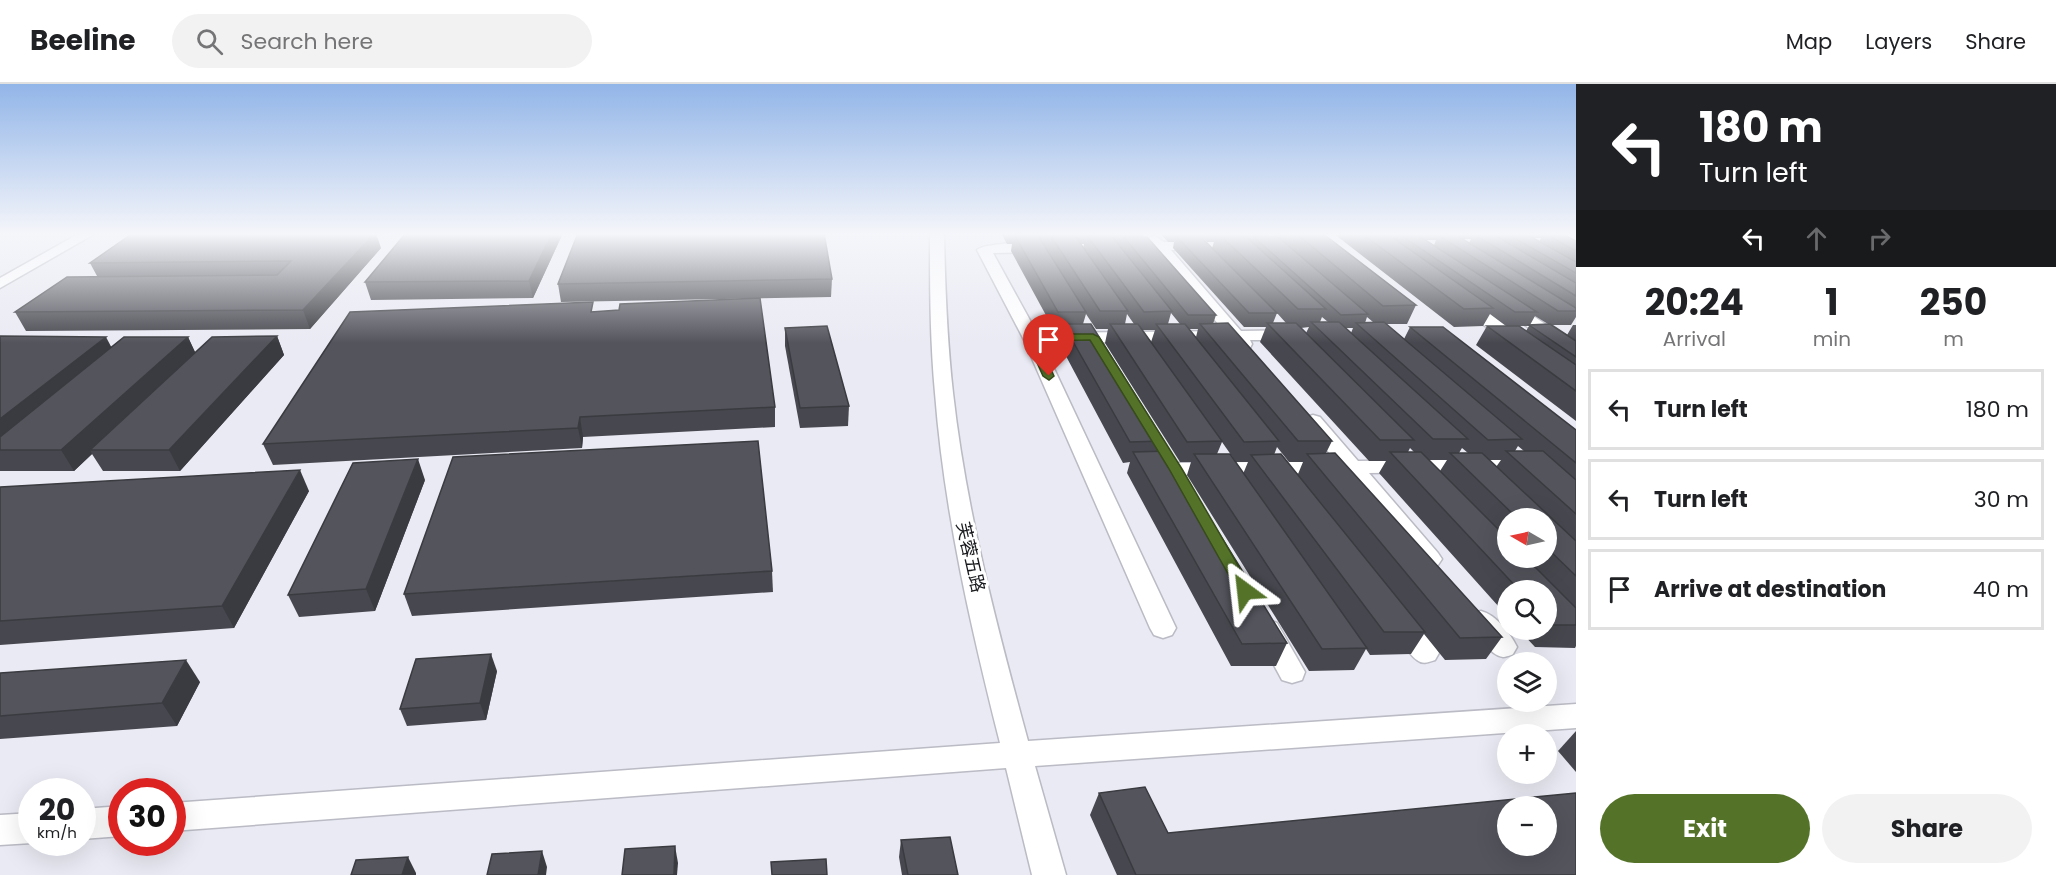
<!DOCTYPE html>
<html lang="en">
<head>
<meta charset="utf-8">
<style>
	:root { --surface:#fff; --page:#f2f2f2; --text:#202124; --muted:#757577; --line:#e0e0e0; --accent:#547329 }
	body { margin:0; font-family:Poppins,"Noto Sans SC",sans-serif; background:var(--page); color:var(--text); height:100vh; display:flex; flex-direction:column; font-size:22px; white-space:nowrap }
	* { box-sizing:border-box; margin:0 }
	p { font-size:20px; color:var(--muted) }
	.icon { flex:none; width:33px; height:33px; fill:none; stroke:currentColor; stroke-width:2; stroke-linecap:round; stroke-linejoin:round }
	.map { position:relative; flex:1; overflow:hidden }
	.drawer { display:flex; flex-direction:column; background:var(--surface); width:480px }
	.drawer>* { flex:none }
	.guide { background:#202124; color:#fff; overflow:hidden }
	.needle { width:39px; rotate:279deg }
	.buttons { position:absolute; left:1497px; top:424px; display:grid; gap:12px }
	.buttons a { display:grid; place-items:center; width:60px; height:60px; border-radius:50%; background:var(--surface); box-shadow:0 6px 24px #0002; font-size:30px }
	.speed { position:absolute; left:18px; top:694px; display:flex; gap:12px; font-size:30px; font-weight:700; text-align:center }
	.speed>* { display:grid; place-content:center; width:78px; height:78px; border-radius:50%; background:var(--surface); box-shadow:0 6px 24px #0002; line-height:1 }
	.speed small { font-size:15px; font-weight:400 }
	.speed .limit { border:9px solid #d22; background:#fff; color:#111 }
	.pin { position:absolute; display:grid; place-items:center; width:51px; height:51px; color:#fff; margin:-62px -26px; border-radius:50% 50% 50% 0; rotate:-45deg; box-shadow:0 0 6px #0007 }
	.pin .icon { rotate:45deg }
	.me { position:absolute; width:66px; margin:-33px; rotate:330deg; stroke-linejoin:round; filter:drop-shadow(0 0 4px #0008) }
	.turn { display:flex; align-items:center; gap:21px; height:126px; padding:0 24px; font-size:27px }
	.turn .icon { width:78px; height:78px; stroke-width:2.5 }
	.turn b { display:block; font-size:42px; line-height:51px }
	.lanes { display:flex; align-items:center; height:57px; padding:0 24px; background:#0003; justify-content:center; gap:30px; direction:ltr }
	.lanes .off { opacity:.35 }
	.eta { display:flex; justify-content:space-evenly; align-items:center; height:102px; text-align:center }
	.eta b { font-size:36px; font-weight:700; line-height:42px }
	.action { display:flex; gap:12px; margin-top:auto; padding:12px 24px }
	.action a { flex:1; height:69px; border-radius:36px; background:var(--accent); color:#fff; font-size:24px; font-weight:700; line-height:69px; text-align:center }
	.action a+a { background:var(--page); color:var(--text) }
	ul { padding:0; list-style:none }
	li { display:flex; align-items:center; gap:18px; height:81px; margin:0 12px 9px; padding:0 12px; border:3px solid var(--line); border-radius:0px }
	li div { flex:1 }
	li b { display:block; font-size:22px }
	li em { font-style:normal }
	header { display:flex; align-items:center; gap:36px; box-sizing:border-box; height:84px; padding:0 30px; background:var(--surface); border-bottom:2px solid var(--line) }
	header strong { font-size:28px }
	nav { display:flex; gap:33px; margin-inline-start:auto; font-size:21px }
	.search { width:420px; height:54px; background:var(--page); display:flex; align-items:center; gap:15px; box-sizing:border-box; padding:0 21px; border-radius:33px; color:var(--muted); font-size:22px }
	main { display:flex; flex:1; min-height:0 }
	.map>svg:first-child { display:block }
</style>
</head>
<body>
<header>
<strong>Beeline</strong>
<div class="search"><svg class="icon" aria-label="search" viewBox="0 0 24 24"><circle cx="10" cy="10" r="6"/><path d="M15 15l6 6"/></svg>Search here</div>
<nav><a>Map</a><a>Layers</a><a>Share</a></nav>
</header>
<main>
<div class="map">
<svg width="1576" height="791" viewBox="0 0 1576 791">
	<rect width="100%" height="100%" fill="#e9eaf3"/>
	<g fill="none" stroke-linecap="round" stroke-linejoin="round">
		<g stroke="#babbc4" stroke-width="3">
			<g id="minor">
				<polygon points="80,149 96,149 0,204 0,194"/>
				<path d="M930,149H944C945,202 947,255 953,309C966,426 997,543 1028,657L1576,620V644L1035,682L1066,791H1032L1006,684L172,747V719L1000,659C971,544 944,427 935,309C930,255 930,202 930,149Z"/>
				<path d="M1155,152L1164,158H1247L1249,161L1247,164L1242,165L1171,166L1241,247L1291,246L1299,251L1291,256H1250L1252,260L1250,264C1241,266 1238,263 1232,257L1042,259L1176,544L1172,551L1163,554L1154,551L1150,544L1023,254L977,166C988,154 1124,158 1149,158L1150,153ZM1156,166L1224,247L1037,249L993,169Z"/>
				<polygon points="1464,214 1470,216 1523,253 1525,257 1523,261 1511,261 1458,222 1456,219"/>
				<polygon points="1508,217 1514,219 1576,261 1576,274 1570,273 1502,225 1500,222"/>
				<polygon points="1313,331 1320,333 1358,377 1524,375 1531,377 1534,381 1531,385 1524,387 1369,389 1438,469 1442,475 1438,481 1430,483 1422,481 1346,389 1175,391 1168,389 1165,385 1168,381 1175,379 1336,377 1303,337 1306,333"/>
				<path d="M1401,527C1417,532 1431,554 1439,569L1435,576C1429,578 1423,581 1417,576C1408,570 1394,546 1388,536L1392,529Z"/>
				<path d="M1481,527C1496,531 1510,549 1517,563L1513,570C1512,571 1505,573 1503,573C1490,572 1474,547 1468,536L1472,529Z"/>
				<polygon points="1268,536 1277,539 1305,588 1302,596 1292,599 1282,596 1255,546 1259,539"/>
				<polygon points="122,722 122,752 82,755 82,725"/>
				<polygon points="32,729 32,759 0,761 0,731"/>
			</g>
		</g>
		<use href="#minor" fill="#fff" fill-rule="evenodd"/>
	</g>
	<g fill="#47484f" fill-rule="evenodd">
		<polygon points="406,149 563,149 533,214 371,216 365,198"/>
		<path d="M1001,149H1033L1032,150H1035V149H1067L1083,164L1084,160H1080L1073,149H1107V150H1109L1108,149H1144L1143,153L1216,231L1213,240L1332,357L1326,369L1502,553L1486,575L1445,576L1424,550L1411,570L1370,571L1366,565L1354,586L1309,587L1187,391L1191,378H1180L1105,259L1108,245H1096L1086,230L1083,240L1164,357L1161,367L1287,559L1276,582H1231L1127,389L1130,378L1123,379L1059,259L1061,246H1054L1011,167L1012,160H1007ZM1171,229L1180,240H1168ZM1127,230L1134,240H1125ZM1189,245H1198L1196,253ZM1142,246H1155L1151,258ZM1222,358L1236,378H1248L1243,390L1217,370ZM1277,363L1289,378H1303L1298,390L1274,371Z"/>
		<path d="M1160,149H1195L1194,151L1212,164L1214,158H1207L1198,149H1270L1269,153L1275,152L1271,149H1322L1416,221L1407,240H1386L1404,255L1410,243L1576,346V562L1575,564L1535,563L1519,546H1546V507H1508V533L1379,389L1386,377H1369L1260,258L1266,243H1244L1173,164L1174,158H1168ZM1277,229L1286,239H1273ZM1322,233L1328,238H1320ZM1367,233L1373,238L1365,239ZM1309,243L1306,249L1301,244ZM1346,244H1353L1351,249ZM1518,362L1524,367H1515ZM1410,364L1414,368H1408ZM1462,364L1468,369H1459ZM1429,376H1447L1440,387ZM1489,376H1501L1496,383ZM1508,435H1546V474H1508Z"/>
		<path d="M1333,149H1444L1443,151H1448L1444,149H1512L1511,150H1516L1513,149H1547L1576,157V233L1571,241H1551L1567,251L1573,241H1576V337L1476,261L1487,242H1506L1490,230L1483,242L1454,243ZM1533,154H1541L1539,158ZM1463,155H1471L1469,159ZM1426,156H1436L1434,161ZM1535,232L1548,240L1530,241ZM1519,242H1529L1526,247Z"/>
		<polygon points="381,164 310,245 26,247 15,228 97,192 90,179"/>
		<polygon points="832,195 831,213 561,218 558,200"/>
		<polygon points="594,227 775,323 775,343 583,353 582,364 273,381 263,360"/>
		<polygon points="785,244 849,322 848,342 800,344 785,262"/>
		<polygon points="0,252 111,263 188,253 195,269 277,252 284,271 180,387 103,387 92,370 74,387 0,387"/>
		<polygon points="425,396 375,527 299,533 288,511"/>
		<polygon points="0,403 309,407 234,544 0,561"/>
		<polygon points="772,487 773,508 412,532 404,510"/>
		<polygon points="497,587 486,636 407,642 400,625"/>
		<polygon points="200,598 177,642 0,655 0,632"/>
		<polygon points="1576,647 1576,688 1558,667"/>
		<polygon points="1099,709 1168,749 1576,791 1117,791 1090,731"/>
		<polygon points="901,756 958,791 902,791 899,773"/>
	</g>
	<g fill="#3a3b40">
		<polygon points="375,149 376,149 381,164 310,245 303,226"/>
		<polygon points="552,149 563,149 533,214 529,197"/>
		<polygon points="277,252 284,271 180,387 169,366"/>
		<polygon points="106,253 116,272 0,366 0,335"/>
		<polygon points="188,253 197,272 90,366 92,370 74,387 61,366"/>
		<polygon points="580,333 583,353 582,364 578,344"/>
		<polygon points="418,375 425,396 375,527 366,505"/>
		<polygon points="300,386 309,407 234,544 222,522"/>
		<polygon points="491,570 497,587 486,636 480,619"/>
		<polygon points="186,576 200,598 177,642 162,619"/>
		<polygon points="675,762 678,779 677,791 674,791"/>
		<polygon points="542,767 547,783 546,791 538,791"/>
		<polygon points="408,773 416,789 416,791 402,791"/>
	</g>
	<g fill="#53545c" stroke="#3a3b40" stroke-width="1.5" fill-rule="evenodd">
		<polygon points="133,149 375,149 303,226 15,228 67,193 277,191 291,177 90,179"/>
		<polygon points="406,149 552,149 529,197 365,198"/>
		<polygon points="578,149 824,149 832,195 558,200"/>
		<polygon points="1049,149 1073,149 1128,227 1100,227"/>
		<polygon points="1218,149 1242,149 1326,225 1298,225"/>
		<polygon points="1296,149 1322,149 1416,221 1383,222"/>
		<polygon points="1361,149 1386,149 1493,224 1464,225"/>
		<polygon points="1491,149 1576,199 1576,212 1474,150"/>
		<polygon points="1544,149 1561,149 1576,157 1576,167"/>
		<polygon points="1014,150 1037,150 1086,228 1058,228"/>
		<polygon points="1086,150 1110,150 1172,227 1144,228"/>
		<polygon points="1526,150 1576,178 1576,189 1509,151"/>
		<polygon points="1199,151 1277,229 1249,229 1176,152"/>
		<polygon points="1438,151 1456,151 1576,224 1576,227 1558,227"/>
		<polygon points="1277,152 1368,230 1341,231 1254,153"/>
		<polygon points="1402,152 1419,152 1537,228 1515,228"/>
		<polygon points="1124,153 1147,153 1216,231 1188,231"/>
		<polygon points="760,214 775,323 580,333 578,344 263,360 350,228 593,218 591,228 619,226 620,220"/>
		<polygon points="1311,238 1339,238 1468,355 1433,355"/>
		<polygon points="1384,238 1522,355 1488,356 1356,239"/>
		<polygon points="1228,239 1332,357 1298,357 1200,240"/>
		<polygon points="1267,239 1296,239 1414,356 1380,356"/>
		<polygon points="1063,240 1091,240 1164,357 1130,358"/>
		<polygon points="1110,240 1138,240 1222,357 1187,358"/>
		<polygon points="1156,240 1185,240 1279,357 1244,358"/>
		<polygon points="1550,240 1576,257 1576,273 1529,241"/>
		<polygon points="827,242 849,322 800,324 785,244"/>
		<polygon points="1487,242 1519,242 1576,281 1576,307"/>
		<polygon points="1410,243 1443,243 1576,346 1576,379"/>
		<polygon points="0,252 106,253 0,335"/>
		<polygon points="277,252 169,366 90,366 212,253"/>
		<polygon points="124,253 188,253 61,366 0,366 0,353"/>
		<polygon points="758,357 772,487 404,510 453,373"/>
		<polygon points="1168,367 1287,559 1242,560 1133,368"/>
		<polygon points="1506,367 1543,367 1576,396 1576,430"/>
		<polygon points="1390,368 1421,368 1508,455 1508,474 1526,474 1576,524 1576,541 1552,541 1546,535 1546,507 1520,507"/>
		<polygon points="1335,369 1502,553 1460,554 1307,370"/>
		<polygon points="1450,369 1482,369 1576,457 1576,492 1546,463 1546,435 1518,435"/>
		<polygon points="1194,370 1230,370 1367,564 1322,565"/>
		<polygon points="1281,370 1425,548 1384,548 1251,371"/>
		<polygon points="418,375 366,505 288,511 353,379"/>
		<polygon points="300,386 222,522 0,537 0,403"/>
		<polygon points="491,570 480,619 400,625 416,575"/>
		<polygon points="186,576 162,619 0,632 0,589"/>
		<path d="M1145,703L1168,749L1576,709V791H1136L1099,709ZM1508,723H1546V762H1508Z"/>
		<polygon points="950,753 958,791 908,791 901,756"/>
		<polygon points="675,762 674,791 622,791 625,765"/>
		<polygon points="542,767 538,791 487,791 492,770"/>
		<polygon points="408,773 402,791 351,791 356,776"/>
		<polygon points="826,775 827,791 772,791 771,778"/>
	</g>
	<linearGradient id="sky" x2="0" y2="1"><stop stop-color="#92b5e8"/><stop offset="0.58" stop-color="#f5f6fa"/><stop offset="1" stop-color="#f5f6fa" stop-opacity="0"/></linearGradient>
	<rect width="1576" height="259" fill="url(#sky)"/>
	<polygon fill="#547329" stroke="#374b1b" stroke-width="1.5" points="1093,250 1099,253 1182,385 1253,507 1251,511 1240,511 1169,385 1090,256 1038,257 1054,292 1049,296 1043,292 1026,254 1031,250"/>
	<g text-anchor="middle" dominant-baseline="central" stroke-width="6" stroke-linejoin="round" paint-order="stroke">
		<g font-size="18" fill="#18191c" stroke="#fff">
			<text transform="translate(971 473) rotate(77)">芙蓉五路</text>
		</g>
	</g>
</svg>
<div class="buttons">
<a><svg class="needle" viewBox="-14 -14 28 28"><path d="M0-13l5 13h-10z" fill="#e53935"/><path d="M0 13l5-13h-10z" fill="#757577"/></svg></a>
<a><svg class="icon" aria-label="search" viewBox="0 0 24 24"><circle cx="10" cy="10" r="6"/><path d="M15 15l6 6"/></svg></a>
<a><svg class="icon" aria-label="layers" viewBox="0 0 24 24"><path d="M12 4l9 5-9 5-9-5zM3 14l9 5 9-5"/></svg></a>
<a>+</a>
<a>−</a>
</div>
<div class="speed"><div>20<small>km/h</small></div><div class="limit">30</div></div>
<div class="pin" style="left:1049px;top:292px;background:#d93025"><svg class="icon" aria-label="arrive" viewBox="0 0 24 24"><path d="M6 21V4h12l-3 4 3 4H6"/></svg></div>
<svg class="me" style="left:1245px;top:507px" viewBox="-20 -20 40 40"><path d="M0-17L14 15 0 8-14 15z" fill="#547329" stroke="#fff" stroke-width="4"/></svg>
</div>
<section class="drawer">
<div class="guide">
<div class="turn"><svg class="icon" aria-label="left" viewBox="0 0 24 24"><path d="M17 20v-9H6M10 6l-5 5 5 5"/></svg><div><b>180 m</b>Turn left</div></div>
<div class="lanes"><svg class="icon" aria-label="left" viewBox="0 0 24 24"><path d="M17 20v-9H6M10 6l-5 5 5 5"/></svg><svg class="icon off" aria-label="ahead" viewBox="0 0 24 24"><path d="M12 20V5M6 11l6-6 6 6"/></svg><svg class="icon off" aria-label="right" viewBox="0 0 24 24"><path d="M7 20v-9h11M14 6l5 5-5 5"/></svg></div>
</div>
<div class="eta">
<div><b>20:24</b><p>Arrival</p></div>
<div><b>1</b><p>min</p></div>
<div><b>250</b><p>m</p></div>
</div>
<ul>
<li><svg class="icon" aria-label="left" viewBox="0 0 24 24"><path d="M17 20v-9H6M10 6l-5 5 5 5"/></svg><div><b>Turn left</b></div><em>180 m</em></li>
<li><svg class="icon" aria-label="left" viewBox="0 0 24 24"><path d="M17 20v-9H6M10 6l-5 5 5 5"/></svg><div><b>Turn left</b></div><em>30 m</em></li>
<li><svg class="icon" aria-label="arrive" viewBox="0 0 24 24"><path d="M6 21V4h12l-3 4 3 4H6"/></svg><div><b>Arrive at destination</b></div><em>40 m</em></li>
</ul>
<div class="action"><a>Exit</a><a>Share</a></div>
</section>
</main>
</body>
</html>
